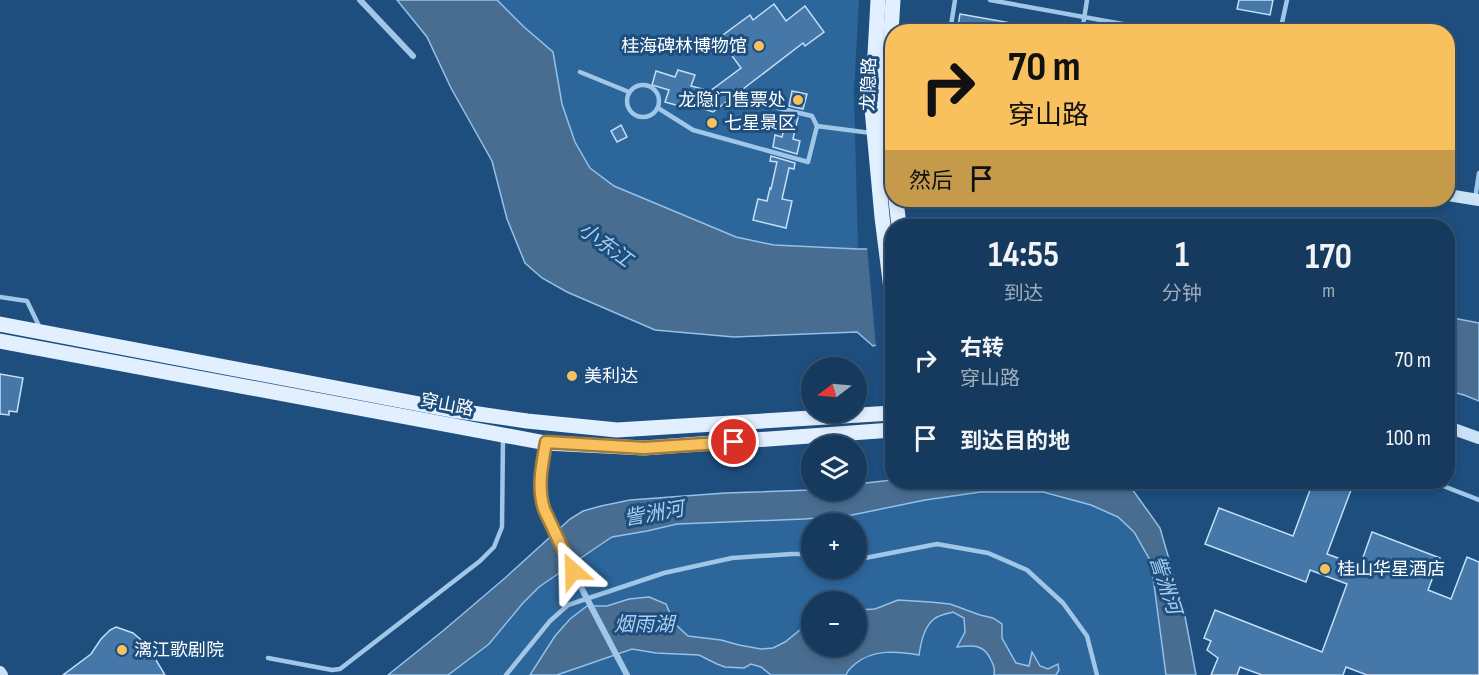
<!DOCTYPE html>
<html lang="zh">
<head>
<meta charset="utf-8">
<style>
	:root { --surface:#163a5e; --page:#1f4164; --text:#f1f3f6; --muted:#9eadbc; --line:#355473 }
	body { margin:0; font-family:"Sofia Sans Condensed","Noto Sans SC",sans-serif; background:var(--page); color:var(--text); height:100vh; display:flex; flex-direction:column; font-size:22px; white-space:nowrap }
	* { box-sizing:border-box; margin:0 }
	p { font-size:20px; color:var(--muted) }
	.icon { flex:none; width:33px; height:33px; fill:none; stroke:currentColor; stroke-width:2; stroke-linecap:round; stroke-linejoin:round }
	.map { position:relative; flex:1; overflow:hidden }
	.sheet { position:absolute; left:885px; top:219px; width:570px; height:270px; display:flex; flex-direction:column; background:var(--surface); border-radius:24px; box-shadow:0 3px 9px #0003,0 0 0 2px var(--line) }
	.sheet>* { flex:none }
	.guide { position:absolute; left:885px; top:24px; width:570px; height:183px; border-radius:24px; box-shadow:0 3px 9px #0003,0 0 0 2px var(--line); background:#f8c15e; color:#111; overflow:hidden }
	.needle { width:39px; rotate:254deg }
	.buttons { position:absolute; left:801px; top:357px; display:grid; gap:12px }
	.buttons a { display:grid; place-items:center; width:66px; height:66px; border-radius:50%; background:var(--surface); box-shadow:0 3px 9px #0003,0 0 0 2px var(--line); font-size:30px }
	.pin { position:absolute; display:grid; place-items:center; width:51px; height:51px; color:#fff; margin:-26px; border:3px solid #fff; border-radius:50%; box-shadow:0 2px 6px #0007 }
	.me { position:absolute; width:66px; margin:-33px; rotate:335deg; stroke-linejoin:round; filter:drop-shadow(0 0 4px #0008) }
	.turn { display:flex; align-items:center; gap:21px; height:126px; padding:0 24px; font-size:27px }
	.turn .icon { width:78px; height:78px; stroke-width:2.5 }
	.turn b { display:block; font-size:42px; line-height:51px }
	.then { display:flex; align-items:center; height:57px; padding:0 24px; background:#0003; gap:12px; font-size:22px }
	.eta { display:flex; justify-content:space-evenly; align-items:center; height:102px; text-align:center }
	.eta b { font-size:36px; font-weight:700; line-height:42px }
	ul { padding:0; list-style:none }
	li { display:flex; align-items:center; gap:18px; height:78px; padding:0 24px }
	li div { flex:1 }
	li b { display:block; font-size:22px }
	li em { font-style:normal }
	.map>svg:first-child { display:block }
</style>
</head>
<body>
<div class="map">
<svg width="1479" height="675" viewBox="0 0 1479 675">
	<rect width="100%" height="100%" fill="#1d4e7e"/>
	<g fill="#2c669b" fill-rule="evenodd">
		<polygon points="497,0 859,0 854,92 858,249 774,245 736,237 614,186 590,168 575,144 560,97 553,52 524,27"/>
		<path d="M981,492H1043L1091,505L1118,517L1134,532L1151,562L1166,675H448L489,644L523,603L539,587L594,549L612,537L647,531L677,524L804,519L852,515L925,500ZM812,524H856V568H812ZM812,602H856V646H812Z"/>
	</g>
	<g fill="#496d91" stroke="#93c1ea" stroke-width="1.5">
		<polygon points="397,0 497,0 524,27 553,52 562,104 575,142 590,168 614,186 736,237 774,245 858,249 892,249 892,340 873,346 857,332 734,337 655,330 567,292 542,278 525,263 507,219 492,161 451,88 427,37"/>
		<polygon points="1448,317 1479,323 1479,401 1464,395 1448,391"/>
		<polygon points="892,480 892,482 1127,482 1160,528 1184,611 1196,675 1166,675 1151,562 1134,532 1118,517 1091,505 1043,492 981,492 925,500 852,515 804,519 677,524 647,531 612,537 594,549 539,587 523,603 489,644 448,675 388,675 444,630 505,578 570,519 583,511 601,506 630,500 725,493 811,490 856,490 857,484"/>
		<path d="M649,597L666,604L674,623L688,636L721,640L739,645L761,649L773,648L785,642L811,621L812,646H856L857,610L875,609L898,600L930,602L950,604L980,615L993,618L1002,624V638L1016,663L1029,666L1032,652L1040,666L1048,669L1058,664L1059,670L1056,675H994C995,669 994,666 991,660C984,644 973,645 957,647L965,632L964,618L953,612C947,614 939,615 934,619C924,627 921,642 919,655C897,651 873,649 855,664C851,668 848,669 846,675H771L761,667L751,664L744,668L725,667L717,664L699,655L656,653L632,649L557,675H530L555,636L570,619L587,606H607L629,599Z"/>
	</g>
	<polygon fill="#1d4e7e" points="867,246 892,246 892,343 876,348"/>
	<g fill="#4578a8" stroke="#c4def6" stroke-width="1.5">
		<polygon points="1239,0 1273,0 1270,15 1237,9"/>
		<polygon points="774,4 786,21 805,6 824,32 805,46 803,43 713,112 684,102 683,107 665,102 669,90 652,85 656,71 675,77 678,70 695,75 691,86 710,91 741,68 719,38 750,15 753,20"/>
		<polygon points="960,14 1028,26 1027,32 957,32"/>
		<polygon points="792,91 807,94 803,109 789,106"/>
		<polygon points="787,115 798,117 793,139 800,141 797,154 773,147 775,135 782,137"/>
		<polygon points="621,125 627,137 617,142 611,131"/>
		<polygon points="771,156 795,163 794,169 789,168 782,199 792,201 786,228 753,220 758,199 767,201 770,188 771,189 777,162 770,161"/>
		<polygon points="0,374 23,378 17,412 9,411 9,415 0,414"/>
		<polygon points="1313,482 1354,482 1327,554 1360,566 1372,532 1440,558 1428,590 1451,599 1467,557 1479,562 1479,675 1367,675 1346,667 1343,675 1262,675 1240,667 1237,675 1211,675 1218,658 1207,650 1211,641 1204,638 1215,610 1322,652 1347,584 1310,570 1306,582 1205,544 1219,508 1293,536"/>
		<polygon points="116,627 133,633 147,645 165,675 63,675 91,654 101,639 110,630"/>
	</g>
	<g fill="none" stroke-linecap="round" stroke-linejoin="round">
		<g stroke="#a0c6e8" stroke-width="4.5">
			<polyline points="990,0 1167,32"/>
			<polyline points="950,32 955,0"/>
			<polyline points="1082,32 1087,0"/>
			<polyline points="1280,32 1287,0"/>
			<polyline points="580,72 629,92"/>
			<circle cx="643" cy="101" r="16"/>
			<polyline points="658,108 693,130 808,162 817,126 871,133"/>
			<polyline points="778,108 812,116 817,126"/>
			<polyline points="1475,199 1479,173"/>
			<polyline points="0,297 27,301 40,328"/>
			<polyline points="1433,482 1479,500"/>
			<polyline points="856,557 865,558 937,544 988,553 1027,570 1063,603 1087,636 1097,675"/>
			<polyline points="268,658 332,670 340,669 480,561 494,547 502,527 503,437"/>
			<polyline points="506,675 550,621 568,605 664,573 732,558 792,554 812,554"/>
		</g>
		<g stroke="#a0c6e8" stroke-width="6">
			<polyline points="360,0 413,56"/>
			<path d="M545,443C542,467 537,485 544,509L584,593"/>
			<polyline points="618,658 627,675"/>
		</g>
		<g stroke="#cae1f6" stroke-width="12">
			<polyline points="1448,195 1479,200"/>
			<polyline points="1448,427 1479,438"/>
			<polyline points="0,672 2,675"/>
		</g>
		<g stroke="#e2effe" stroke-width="15">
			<polyline points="878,0 872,109 882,217 892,297"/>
			<polyline points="892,170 886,111 893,0"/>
			<polyline points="896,200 899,226"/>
			<polyline points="0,324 451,410 527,421 617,430 892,413"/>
			<polyline points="0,341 546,443 644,448 892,430"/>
		</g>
		<polyline stroke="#a0c6e8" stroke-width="6" points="584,593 618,658"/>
	</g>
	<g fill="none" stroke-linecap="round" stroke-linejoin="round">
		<g stroke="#a17d3d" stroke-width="15">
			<path id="route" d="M573,571L544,509C537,486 542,466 546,442L644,448L734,442"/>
		</g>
		<use href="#route" stroke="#f8c15e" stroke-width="10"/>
	</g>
	<g fill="#f8c15e" stroke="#1d4e7e" stroke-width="2">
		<circle cx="759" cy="46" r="6"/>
		<circle cx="798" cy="100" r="6"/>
		<circle cx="712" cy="123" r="6"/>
		<circle cx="572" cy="376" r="6"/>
		<circle cx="1325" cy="569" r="6"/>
		<circle cx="122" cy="650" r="6"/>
	</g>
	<g text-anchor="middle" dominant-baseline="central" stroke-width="6" stroke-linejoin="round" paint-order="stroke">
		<g font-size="18" fill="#fff" stroke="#1d4e7e" text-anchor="start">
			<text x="747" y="46" text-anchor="end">桂海碑林博物馆</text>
			<text x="786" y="100" text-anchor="end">龙隐门售票处</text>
			<text x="724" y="123">七星景区</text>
			<text x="584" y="376">美利达</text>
			<text x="1337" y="569">桂山华星酒店</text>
			<text x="134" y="650">漓江歌剧院</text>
		</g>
		<g font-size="18" fill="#fff" stroke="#1d4e7e">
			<text transform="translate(869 84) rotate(-88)">龙隐路</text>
			<text transform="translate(447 405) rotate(11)">穿山路</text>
		</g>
		<g font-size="20" font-style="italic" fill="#abcff0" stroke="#1d4e7e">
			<text transform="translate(605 245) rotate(36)">小东江</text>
			<text transform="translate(654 514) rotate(-10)">訾洲河</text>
			<text transform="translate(1165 585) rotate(72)">訾洲河</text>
			<text x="644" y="625">烟雨湖</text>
		</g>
	</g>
</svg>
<div class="buttons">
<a><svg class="needle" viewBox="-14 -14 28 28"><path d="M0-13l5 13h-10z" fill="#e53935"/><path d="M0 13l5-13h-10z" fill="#9eadbc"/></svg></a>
<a><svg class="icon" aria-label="layers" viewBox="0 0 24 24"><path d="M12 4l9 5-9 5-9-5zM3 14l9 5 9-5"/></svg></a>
<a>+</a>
<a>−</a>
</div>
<div class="pin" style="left:734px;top:442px;background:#d93025"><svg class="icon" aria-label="arrive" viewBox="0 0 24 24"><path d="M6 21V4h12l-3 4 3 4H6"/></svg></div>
<svg class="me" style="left:573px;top:571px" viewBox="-20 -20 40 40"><path d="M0-17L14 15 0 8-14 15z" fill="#f8c15e" stroke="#fff" stroke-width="4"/></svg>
<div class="guide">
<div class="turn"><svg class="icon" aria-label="right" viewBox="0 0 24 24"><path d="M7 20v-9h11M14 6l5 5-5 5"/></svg><div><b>70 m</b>穿山路</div></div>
<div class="then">然后<svg class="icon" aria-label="arrive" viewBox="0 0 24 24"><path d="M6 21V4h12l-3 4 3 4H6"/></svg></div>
</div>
<section class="sheet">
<div class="eta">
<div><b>14:55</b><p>到达</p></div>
<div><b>1</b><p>分钟</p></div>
<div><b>170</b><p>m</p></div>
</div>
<ul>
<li><svg class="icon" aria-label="right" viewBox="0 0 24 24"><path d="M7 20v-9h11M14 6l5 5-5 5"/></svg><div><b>右转</b><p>穿山路</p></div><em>70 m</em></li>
<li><svg class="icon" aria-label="arrive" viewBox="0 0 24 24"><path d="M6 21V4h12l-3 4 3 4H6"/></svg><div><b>到达目的地</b></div><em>100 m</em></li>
</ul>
</section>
</div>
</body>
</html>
